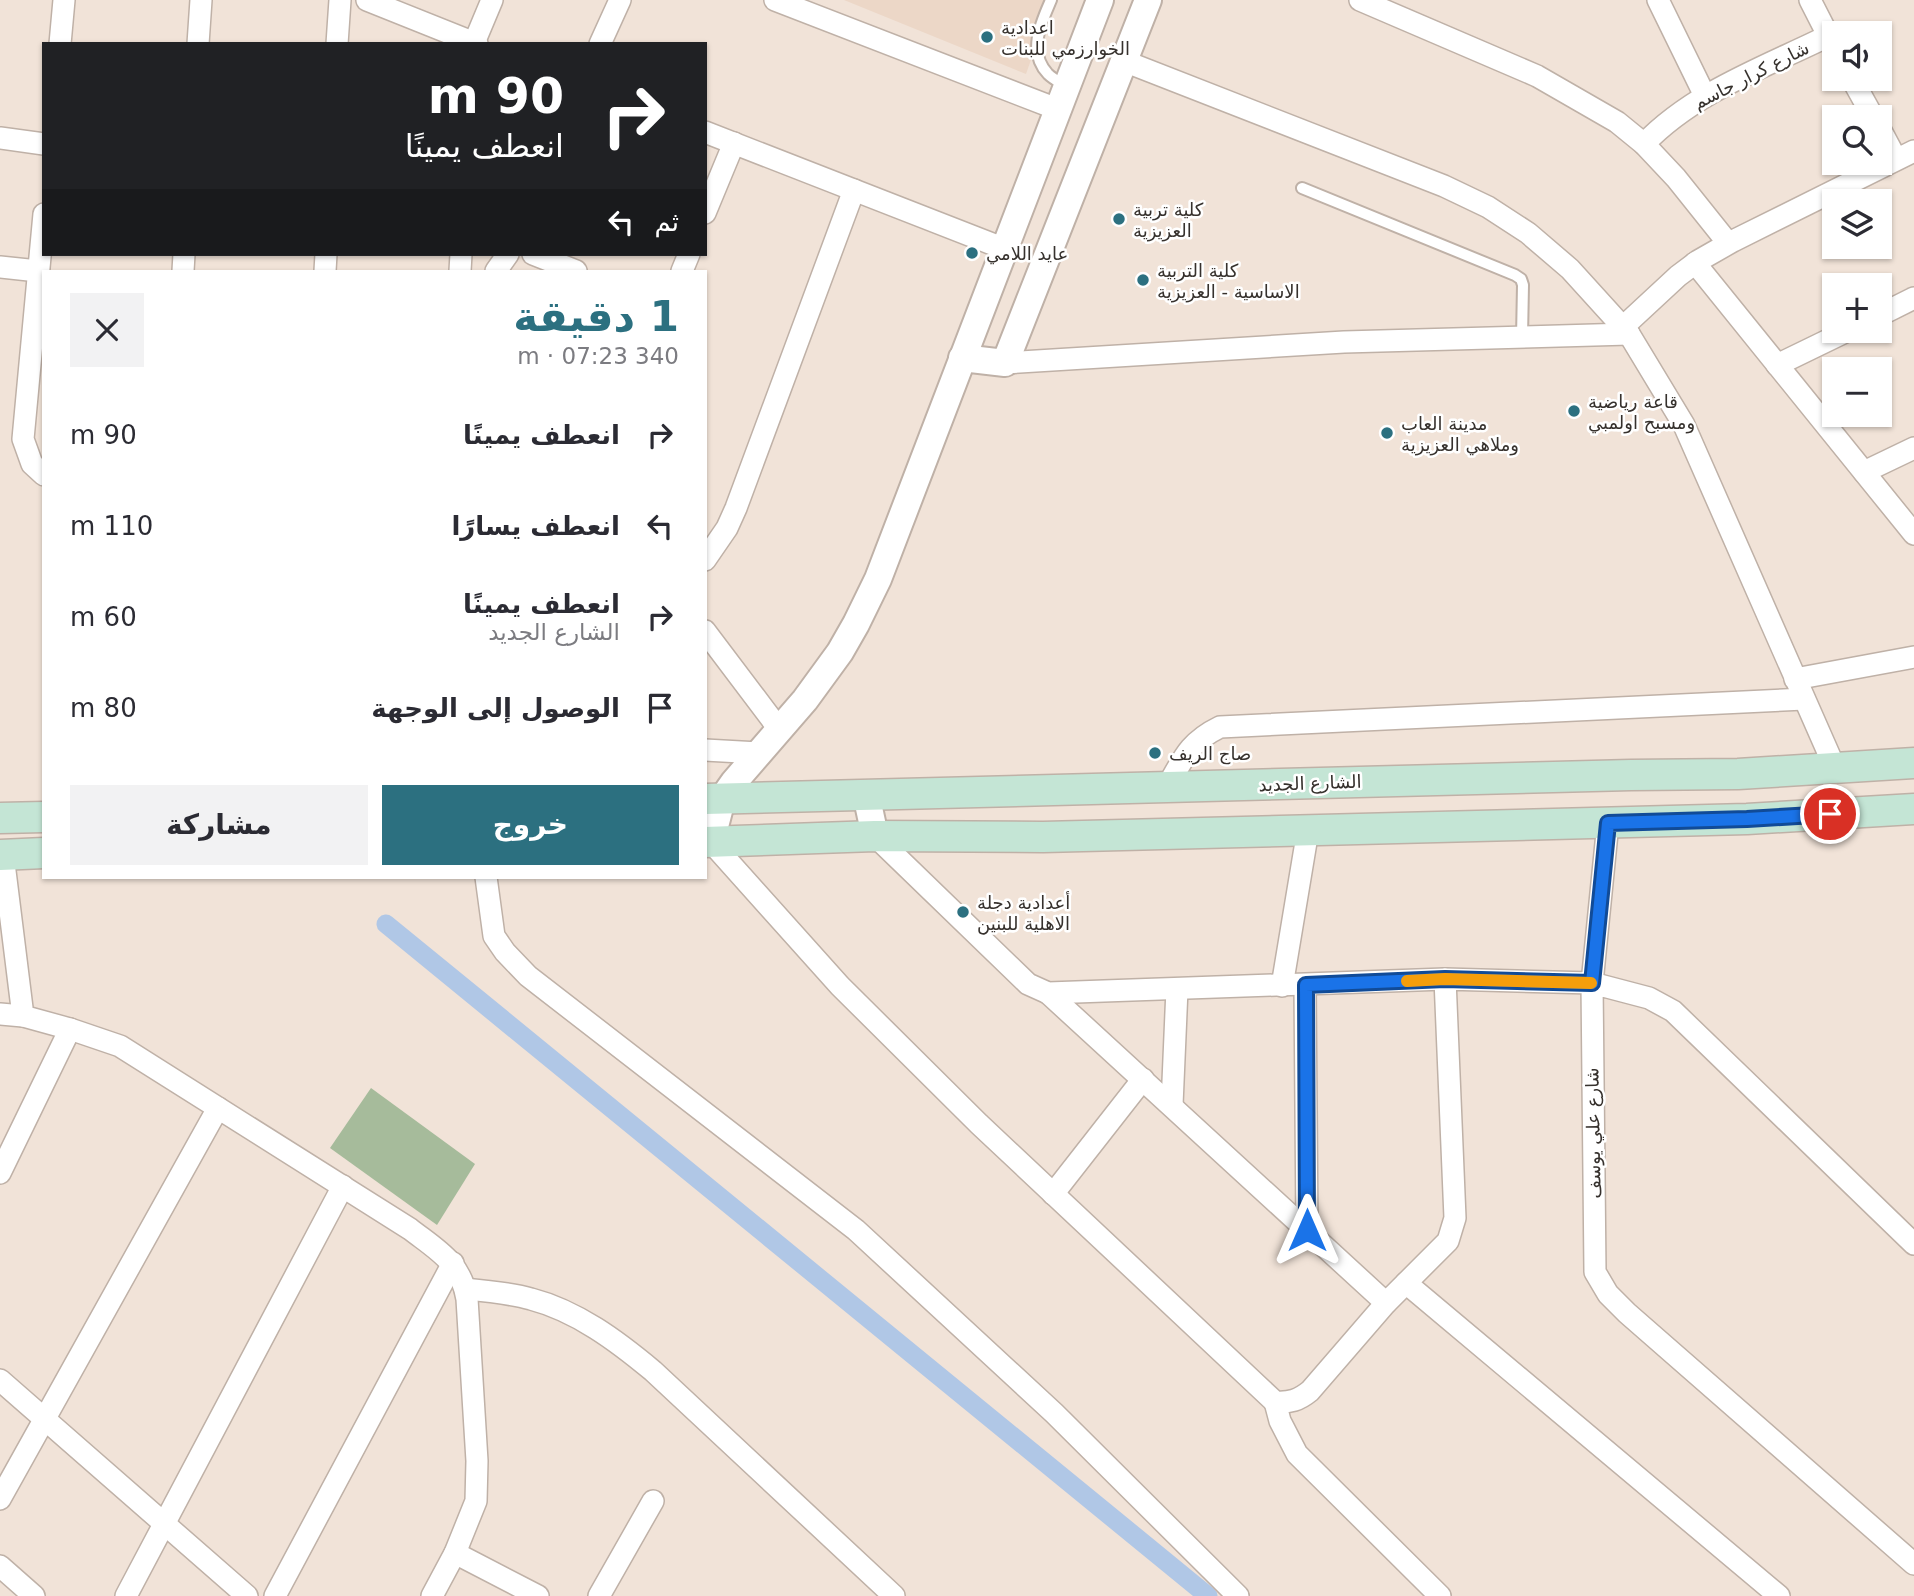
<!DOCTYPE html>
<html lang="ar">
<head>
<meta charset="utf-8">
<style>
	:root { --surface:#fff; --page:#f2f2f3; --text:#2b2b33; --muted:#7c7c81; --accent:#2c7080 }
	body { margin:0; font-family:"DejaVu Sans",Cairo,sans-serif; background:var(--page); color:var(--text); direction:rtl; height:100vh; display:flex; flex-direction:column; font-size:26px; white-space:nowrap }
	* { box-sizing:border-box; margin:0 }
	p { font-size:23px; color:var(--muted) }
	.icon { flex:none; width:38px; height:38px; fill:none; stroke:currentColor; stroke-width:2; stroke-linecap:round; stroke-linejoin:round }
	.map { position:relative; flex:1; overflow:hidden; direction:ltr }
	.side { position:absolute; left:42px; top:270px; width:665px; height:609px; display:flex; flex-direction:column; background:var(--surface); border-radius:0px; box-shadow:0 2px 5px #0004; direction:rtl }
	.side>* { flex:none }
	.hud { position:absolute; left:42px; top:42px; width:665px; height:214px; border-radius:0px; box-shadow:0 2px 5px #0004; direction:rtl; background:#202124; color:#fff; overflow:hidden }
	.controls { position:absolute; left:1822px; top:21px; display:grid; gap:14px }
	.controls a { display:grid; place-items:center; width:70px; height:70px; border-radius:0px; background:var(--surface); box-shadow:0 2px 5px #0004; font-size:35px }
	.pin { position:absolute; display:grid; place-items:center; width:60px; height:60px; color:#fff; margin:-30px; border:4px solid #fff; border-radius:50%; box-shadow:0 2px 7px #0007 }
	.me { position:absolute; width:77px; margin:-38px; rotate:0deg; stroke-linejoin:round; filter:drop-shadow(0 0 5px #0008) }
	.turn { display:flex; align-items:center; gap:24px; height:147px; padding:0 28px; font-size:32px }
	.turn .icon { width:91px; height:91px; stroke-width:2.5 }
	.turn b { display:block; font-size:49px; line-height:60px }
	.then { display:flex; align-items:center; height:66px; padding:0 28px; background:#0003; gap:14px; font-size:26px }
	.round { display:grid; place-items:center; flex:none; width:74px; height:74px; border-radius:0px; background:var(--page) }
	.head { display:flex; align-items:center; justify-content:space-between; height:119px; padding:0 28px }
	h1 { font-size:42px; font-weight:600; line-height:52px; color:var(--accent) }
	.cta { display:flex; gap:14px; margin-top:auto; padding:14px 28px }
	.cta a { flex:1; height:80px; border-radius:0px; background:var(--accent); color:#fff; font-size:28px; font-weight:600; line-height:80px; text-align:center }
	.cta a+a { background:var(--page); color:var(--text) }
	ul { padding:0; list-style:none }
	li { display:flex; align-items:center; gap:21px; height:91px; padding:0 28px }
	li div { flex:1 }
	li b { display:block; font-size:26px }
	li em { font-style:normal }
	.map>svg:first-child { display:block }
</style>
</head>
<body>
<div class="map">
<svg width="1914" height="1596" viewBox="0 0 1914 1596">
	<rect width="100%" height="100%" fill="#f1e3d8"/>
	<polygon fill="#ecd7c7" points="844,0 1052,0 1026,74"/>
	<polygon fill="#a6bb9b" points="371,1088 475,1164 437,1225 330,1148"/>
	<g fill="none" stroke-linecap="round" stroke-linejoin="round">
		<polyline stroke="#b0c7e6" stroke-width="19" points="386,924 1208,1596"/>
		<g stroke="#bfb1a7" stroke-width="14">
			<g id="service">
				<path d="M1051,0C1041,23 1027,52 1048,74C1053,79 1061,83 1067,87"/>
				<polyline points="1302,188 1515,275 1521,279 1523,285 1522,337"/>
			</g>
		</g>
		<g stroke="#bfb1a7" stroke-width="24">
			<g id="minor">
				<polyline points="367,0 477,44"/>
				<polyline points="775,0 1057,109"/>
				<polyline points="1360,0 1537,76 1617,122 1644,144 1676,178 1728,243"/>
				<polyline points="1658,0 1705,96"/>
				<polyline points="1810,0 1834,47"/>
				<polyline points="474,43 492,0"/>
				<polyline points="60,44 64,0"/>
				<polyline points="198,44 201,0"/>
				<polyline points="337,44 340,0"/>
				<polyline points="600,44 620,0"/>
				<polyline points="1124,61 1444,186 1488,207 1528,233 1570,269 1629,334 1684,425 1835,768"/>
				<polyline points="1852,79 1873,117"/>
				<polyline points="1880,129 1896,159"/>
				<polyline points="705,132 1005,249"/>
				<polyline points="0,138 44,144"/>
				<path d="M1644,144C1694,92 1765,67 1828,36"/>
				<polyline points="705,213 734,143"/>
				<polyline points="44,214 23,439 32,464 44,475"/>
				<polyline points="533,254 576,271"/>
				<polyline points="1695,263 1914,534"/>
				<polyline points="0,267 38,271"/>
				<polyline points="183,271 184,254"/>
				<polyline points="325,271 326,254"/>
				<polyline points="460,271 461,254"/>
				<polyline points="496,271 508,254"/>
				<polyline points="682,271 689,254"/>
				<polyline points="1880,315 1914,298"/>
				<polyline points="1623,327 1678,276 1698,261 1733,241 1914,151"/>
				<polyline points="1005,363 1344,342 1629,334"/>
				<polyline points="1777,365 1847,331"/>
				<polyline points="1864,472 1914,448"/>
				<polyline points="705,560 727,528 736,508 854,190"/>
				<polyline points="705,631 779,729"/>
				<polyline points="1795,679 1914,657"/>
				<polyline points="705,750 759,753"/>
				<path d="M1167,787C1183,759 1189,742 1220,727L1804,699"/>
				<polyline points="875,836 1028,984 1048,993 1445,979"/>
				<path d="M711,842L840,986L979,1124L1275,1402C1290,1403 1299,1400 1310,1391L1386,1303L1448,1241L1455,1218L1445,979L1592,983L1608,823"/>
				<path d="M3,855L23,1016L70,1029L120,1046L410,1229C437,1250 461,1262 467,1299L477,1461L476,1501L455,1553L432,1596"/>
				<polyline points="486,877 494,936 505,952 528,976 856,1230 1054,1413 1238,1596"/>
				<polyline points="1305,985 1307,1231"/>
				<polyline points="1282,986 1308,830"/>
				<polyline points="1048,993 1386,1303"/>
				<polyline points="0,1014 23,1016"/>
				<polyline points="1172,1105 1177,989"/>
				<polyline points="0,1173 70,1029"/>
				<polyline points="1053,1194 1143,1079"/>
				<polyline points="1914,1244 1673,1011 1649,998 1592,983 1595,1272 1608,1294 1627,1313 1914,1564"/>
				<polyline points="1406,1283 1779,1596"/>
				<path d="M465,1289C487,1291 510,1293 531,1299C577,1311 617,1341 653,1371L894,1596"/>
				<polyline points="0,1380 247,1596"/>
				<polyline points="1275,1402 1280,1421 1297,1454 1440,1596"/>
				<polyline points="0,1499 218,1108"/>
				<polyline points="455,1553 538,1596"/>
				<polyline points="0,1566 34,1596"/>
				<polyline points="126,1596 343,1186"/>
				<polyline points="275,1596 453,1263"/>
				<polyline points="599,1596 653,1501"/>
			</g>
		</g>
		<g stroke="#bfb1a7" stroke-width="30">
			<g id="tertiary">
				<polyline points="962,358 1005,363 1148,0"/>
				<polyline points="866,794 875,836"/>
				<polyline points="711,842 722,799 734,782 805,700 840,652 856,624 878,579 1100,0"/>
			</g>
		</g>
		<g stroke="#bfb1a7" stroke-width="33">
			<g id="secondary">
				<polyline points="705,799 1631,775 1738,774 1914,763"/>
				<polyline points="0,818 44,817"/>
				<polyline points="705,842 875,836 1043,837 1747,819 1914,809"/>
				<polyline points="0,855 44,853"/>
			</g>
		</g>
		<use href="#service" stroke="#fff" stroke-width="10"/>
		<use href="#minor" stroke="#fff" stroke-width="21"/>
		<use href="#tertiary" stroke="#fff" stroke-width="26"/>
		<use href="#secondary" stroke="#c4e5d5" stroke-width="30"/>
	</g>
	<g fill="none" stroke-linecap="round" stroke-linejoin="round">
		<g stroke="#114b97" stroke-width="18">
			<polyline id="route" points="1307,1230 1306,985 1445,979 1592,983 1608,823 1747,819 1830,814"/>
		</g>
		<use href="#route" stroke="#1a73e8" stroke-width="12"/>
		<polyline stroke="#f59e0b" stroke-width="12" points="1407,981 1445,979 1591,983"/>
	</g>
	<g fill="#2c7080" stroke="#fff" stroke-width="2.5">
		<circle cx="987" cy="37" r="7"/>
		<circle cx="1119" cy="219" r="7"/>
		<circle cx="972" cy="253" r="7"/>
		<circle cx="1143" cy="280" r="7"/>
		<circle cx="1574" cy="411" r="7"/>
		<circle cx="1387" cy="433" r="7"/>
		<circle cx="1155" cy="753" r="7"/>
		<circle cx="963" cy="912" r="7"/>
	</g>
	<g text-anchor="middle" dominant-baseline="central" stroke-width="5" stroke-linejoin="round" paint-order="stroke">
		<g font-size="18" fill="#36312d" stroke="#fff" text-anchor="start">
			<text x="1001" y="27">اعدادية<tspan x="1001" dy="21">الخوارزمي للبنات</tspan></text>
			<text x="1133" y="209">كلية تربية<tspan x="1133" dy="21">العزيزية</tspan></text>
			<text x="986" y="253">عايد اللامي</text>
			<text x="1157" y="270">كلية التربية<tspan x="1157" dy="21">الاساسية - العزيزية</tspan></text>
			<text x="1588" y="401">قاعة رياضية<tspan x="1588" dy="21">ومسبح اولمبي</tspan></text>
			<text x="1401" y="423">مدينة العاب<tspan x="1401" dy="21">وملاهي العزيزية</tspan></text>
			<text x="1169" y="753">صاج الريف</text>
			<text x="977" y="902">أعدادية دجلة<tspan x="977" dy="21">الاهلية للبنين</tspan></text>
		</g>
		<g font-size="18" fill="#36312d" stroke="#fff">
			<text transform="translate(1751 75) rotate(-27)">شارع كرار جاسم</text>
			<text transform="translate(1310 783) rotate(-2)">الشارع الجديد</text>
			<text transform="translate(1593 1133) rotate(-91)">شارع علي يوسف</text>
		</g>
	</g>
</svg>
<div class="controls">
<a><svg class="icon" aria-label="sound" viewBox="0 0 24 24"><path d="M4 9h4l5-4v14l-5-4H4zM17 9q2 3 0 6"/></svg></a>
<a><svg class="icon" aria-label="search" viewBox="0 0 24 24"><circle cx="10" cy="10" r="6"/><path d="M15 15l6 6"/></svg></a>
<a><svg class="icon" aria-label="layers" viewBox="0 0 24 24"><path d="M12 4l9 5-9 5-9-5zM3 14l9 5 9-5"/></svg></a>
<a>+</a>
<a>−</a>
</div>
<div class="pin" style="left:1830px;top:814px;background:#d93025"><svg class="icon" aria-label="arrive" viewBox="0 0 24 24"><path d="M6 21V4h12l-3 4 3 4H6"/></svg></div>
<svg class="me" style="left:1307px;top:1230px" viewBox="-20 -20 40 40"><path d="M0-17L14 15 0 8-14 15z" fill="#1a73e8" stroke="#fff" stroke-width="4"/></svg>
<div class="hud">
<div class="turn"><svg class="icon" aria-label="right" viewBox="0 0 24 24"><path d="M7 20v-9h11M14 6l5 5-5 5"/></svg><div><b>90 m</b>انعطف يمينًا</div></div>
<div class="then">ثم<svg class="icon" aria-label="left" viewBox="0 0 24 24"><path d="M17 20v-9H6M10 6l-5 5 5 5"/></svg></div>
</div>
<section class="side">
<div class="head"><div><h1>1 دقيقة</h1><p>340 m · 07:23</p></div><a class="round"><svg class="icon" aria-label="close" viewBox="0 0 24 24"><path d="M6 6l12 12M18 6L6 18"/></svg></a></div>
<ul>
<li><svg class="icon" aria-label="right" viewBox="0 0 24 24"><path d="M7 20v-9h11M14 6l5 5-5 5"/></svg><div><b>انعطف يمينًا</b></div><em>90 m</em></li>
<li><svg class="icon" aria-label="left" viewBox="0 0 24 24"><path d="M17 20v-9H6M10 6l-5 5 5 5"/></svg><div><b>انعطف يسارًا</b></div><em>110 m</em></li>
<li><svg class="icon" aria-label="right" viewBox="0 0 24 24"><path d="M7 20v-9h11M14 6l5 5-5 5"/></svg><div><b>انعطف يمينًا</b><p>الشارع الجديد</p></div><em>60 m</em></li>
<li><svg class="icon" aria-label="arrive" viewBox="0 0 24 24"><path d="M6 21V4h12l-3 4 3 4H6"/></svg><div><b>الوصول إلى الوجهة</b></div><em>80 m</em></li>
</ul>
<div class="cta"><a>خروج</a><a>مشاركة</a></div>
</section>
</div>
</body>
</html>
